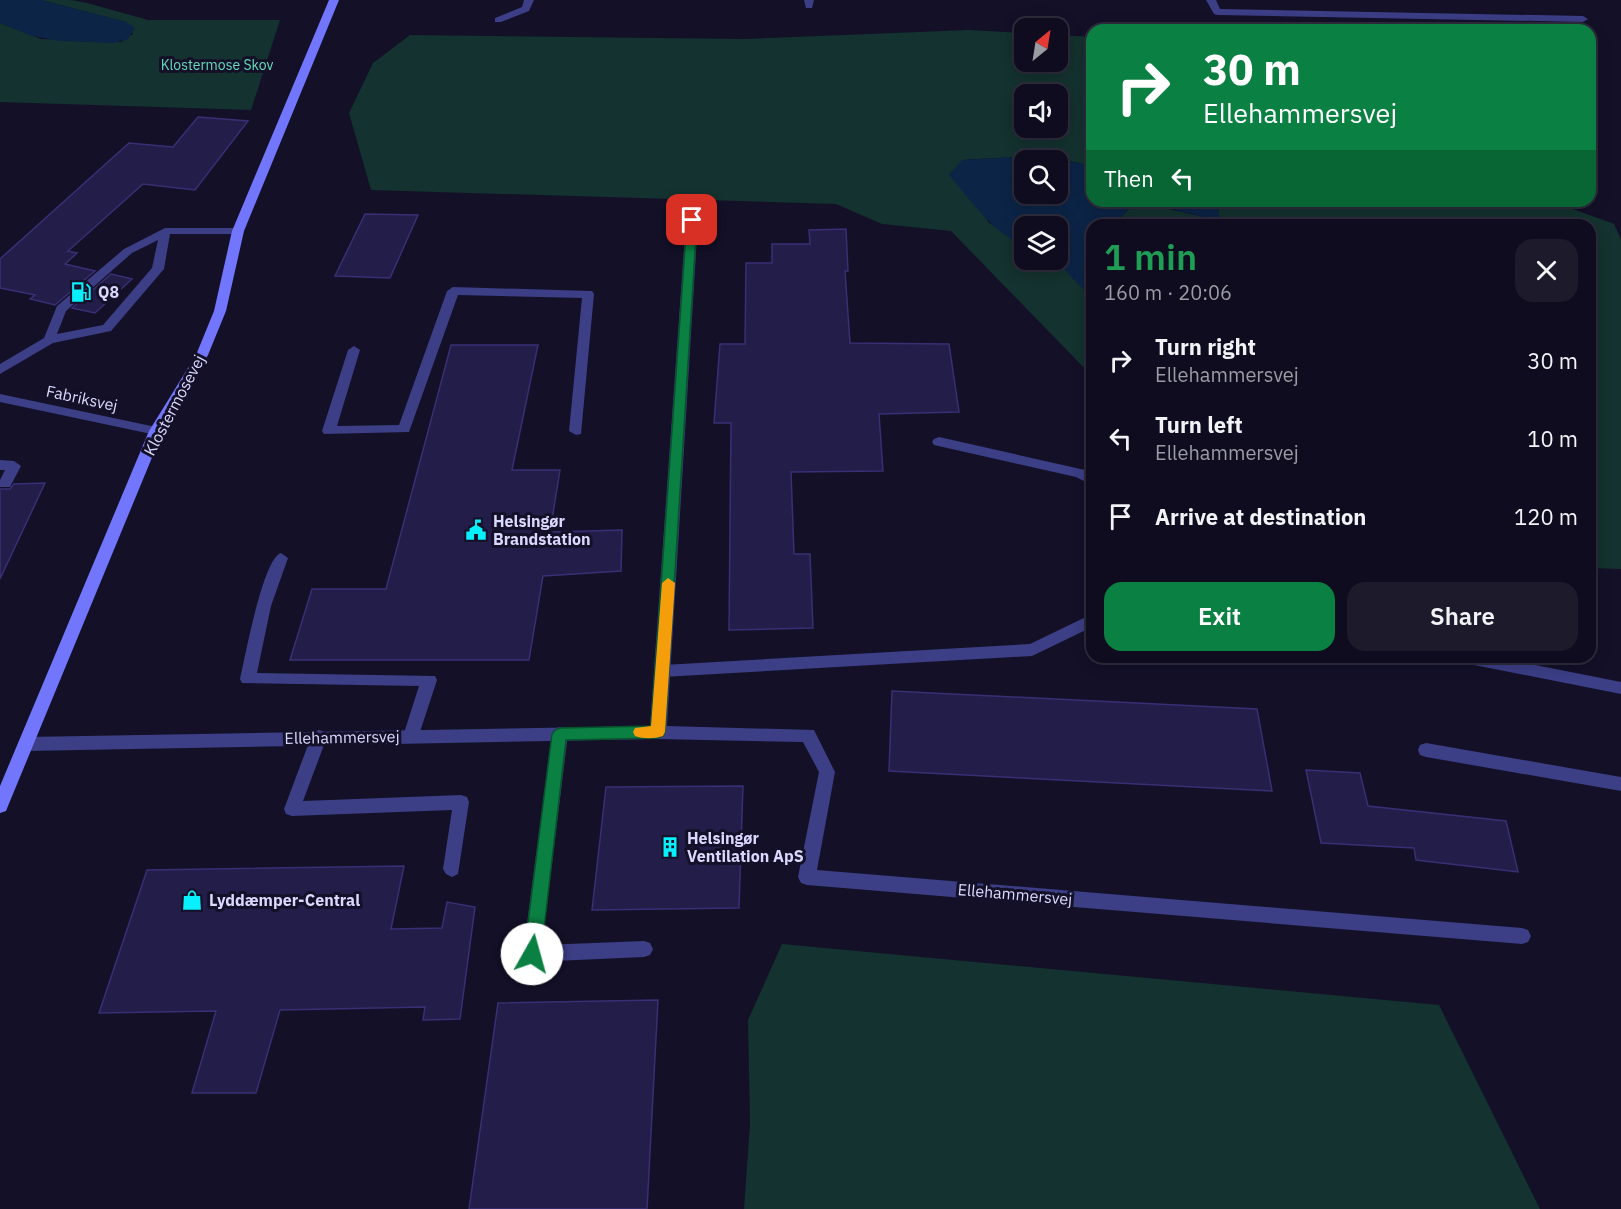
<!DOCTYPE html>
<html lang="en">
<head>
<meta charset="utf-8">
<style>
	:root { --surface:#0e0c1e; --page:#1c1a2b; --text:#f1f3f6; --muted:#9b9ba4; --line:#2e2c3c; --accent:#0b8043 }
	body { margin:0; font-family:"IBM Plex Sans",sans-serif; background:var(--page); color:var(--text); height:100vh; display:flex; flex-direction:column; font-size:22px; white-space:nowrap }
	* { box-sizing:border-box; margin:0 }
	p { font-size:20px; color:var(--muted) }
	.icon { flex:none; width:33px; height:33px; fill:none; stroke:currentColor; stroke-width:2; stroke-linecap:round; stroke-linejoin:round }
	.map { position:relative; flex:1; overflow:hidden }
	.sheet { position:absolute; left:1086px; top:219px; width:510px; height:444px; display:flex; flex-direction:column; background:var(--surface); border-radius:18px; box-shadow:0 3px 15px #0003,0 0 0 2px var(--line) }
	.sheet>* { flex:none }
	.banner { position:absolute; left:1086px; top:24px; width:510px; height:183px; border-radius:18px; box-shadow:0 3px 15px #0003,0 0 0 2px var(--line); background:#0b8043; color:#fff; overflow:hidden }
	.needle { width:39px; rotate:30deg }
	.controls { position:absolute; left:1014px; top:18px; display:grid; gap:12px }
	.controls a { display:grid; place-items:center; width:54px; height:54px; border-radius:12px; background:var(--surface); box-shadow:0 3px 15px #0003,0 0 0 2px var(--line); font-size:30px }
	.pin { position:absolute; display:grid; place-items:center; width:51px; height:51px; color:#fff; margin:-26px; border-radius:12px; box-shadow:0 3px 9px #0006 }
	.me { position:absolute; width:66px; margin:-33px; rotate:7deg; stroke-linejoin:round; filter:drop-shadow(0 0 4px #0008) }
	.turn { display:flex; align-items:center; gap:21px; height:126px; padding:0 18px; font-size:27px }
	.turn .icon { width:78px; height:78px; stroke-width:2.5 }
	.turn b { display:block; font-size:42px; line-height:51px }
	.then { display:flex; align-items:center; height:57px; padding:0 18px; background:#0003; gap:12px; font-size:22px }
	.round { display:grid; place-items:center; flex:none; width:63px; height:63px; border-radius:18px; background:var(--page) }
	.summary { display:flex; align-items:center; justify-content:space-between; height:102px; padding:0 18px }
	h1 { font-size:36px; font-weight:600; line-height:45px; color:#1e9e55 }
	.cta { display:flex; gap:12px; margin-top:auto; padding:12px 18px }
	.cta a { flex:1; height:69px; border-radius:18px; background:var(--accent); color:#fff; font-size:24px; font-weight:600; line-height:69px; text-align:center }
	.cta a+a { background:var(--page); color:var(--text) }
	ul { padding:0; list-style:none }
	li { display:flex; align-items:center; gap:18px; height:78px; padding:0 18px }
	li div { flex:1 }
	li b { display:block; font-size:22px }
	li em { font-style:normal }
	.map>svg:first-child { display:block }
</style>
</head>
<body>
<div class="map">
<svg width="1621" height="1209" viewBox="0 0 1621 1209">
	<rect width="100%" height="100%" fill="#131028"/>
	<g fill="#14322f" fill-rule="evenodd">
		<polygon points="41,0 71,0 87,3 148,20 280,20 251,110 0,102 0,23 41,39 121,42 133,34 126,22"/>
		<path d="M969,30L1024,33V62H1058V35L1092,37V168C1058,153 1000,158 963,160L988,222L1024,246V260L1057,261L1092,298V376L951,231L882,224L836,204L371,190L349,113L373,63L410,35L745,39ZM1024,94H1058V128H1024Z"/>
		<polygon points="1136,201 1220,221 1218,209 1212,201 1551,201 1614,224 1621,239 1621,569 1590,568 1590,225 1114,225"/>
		<polygon points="782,944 1439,1005 1540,1209 744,1209 750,1124 748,1020"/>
	</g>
	<g fill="#0c2446">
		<polygon points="0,0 41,0 126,22 135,28 128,39 113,43 60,41 32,36 0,23"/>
		<path d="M1014,157L1052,160H1024V194H1058V161L1081,163L1092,168V201H1136L1114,225H1092V298L1055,260H1058V226H1024V246C992,232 971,201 949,175L962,160Z"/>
		<polygon points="1140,201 1212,201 1218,209 1220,221"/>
	</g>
	<g fill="#231d49" stroke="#392f74" stroke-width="1.5">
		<polygon points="198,117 248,121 195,190 143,184 68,251 77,253 65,264 95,271 55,305 30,299 35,295 0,288 0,259 129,143 173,147"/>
		<polygon points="365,214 418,215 390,278 335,276"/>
		<polygon points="846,229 848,271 845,271 850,343 949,344 959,412 879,414 883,471 791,472 794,554 810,554 813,628 729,630 731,423 714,423 720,344 745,344 746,263 772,263 772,244 810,244 809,230"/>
		<polygon points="111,274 132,279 95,313 72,308"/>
		<polygon points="451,345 538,345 512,470 560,470 550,532 622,530 621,571 543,576 529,660 290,660 312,589 386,589"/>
		<polygon points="45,483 0,579 0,489 10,489 14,484"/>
		<polygon points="892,691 1257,709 1272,791 889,771"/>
		<polygon points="1306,770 1360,773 1368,806 1506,821 1518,872 1416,860 1414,848 1321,843"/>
		<polygon points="743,786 739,908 592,910 606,787"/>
		<polygon points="404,866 391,929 442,928 447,902 475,907 460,1019 423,1020 425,1007 280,1010 256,1093 192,1093 216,1011 99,1013 147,870"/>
		<polygon points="658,1000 647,1209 469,1209 498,1003"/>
	</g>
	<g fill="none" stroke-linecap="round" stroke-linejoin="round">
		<g fill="#3c3e86" fill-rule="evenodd">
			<polygon points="524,0 534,0 529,11 501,22 495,22 495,18 522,7"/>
			<polygon points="804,0 814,0 812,8 806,8"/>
			<polygon points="1206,0 1216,0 1220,9 1583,16 1588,19 1583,22 1217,15 1214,14"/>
			<path d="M165,228H238L244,231L238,234H170L164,269L111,331L53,343L0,374V364L44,338L57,306L124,249ZM158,240L152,268L103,325L57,334L66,311L132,253Z"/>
			<polygon points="453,287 592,291 594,294 581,434 576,435 569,431 582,298 458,295 409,432 324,434 322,431 348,350 354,346 360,350 337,426 399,425 447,291"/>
			<polygon points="939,437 1085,470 1092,474 1092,485 1076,477 934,445 932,442 934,439"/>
			<polygon points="0,460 14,461 21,466 10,487 0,487 0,480 5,470 0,470"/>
			<path d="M281,553L288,558L271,606L257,673L435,676L437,680L417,741L411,743L405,741L403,736L419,686L242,683L240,679C245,658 263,558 281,553Z"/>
			<polygon points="1092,614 1092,627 1032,656 663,677 657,675 655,671 657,667 663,665 1030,644"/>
			<polygon points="1467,657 1495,657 1621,682 1621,694 1474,665 1469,663"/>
			<polygon points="560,727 566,729 568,734 542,945 644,941 650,943 653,949 650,955 644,957 532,962 526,960 523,954 552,734 554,729"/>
			<polygon points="319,730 325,732 327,737 303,801 461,795 467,797 469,802 458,874 452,877 446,874 443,869 452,810 292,816 286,814 284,809 311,737 313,732"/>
			<polygon points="1426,743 1621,777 1621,791 1426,757 1420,755 1418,750 1420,745"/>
		</g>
		<g fill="#3c3e86" fill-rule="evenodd">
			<polygon points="692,217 698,220 667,726 814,730 835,772 817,870 1522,928 1528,930 1531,936 1528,942 1522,944 807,885 801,883 798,877 819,772 803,742 658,739 26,751 20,749 18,744 20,739 26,737 650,726 686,220"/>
			<polygon points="0,394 156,427 163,431 156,435 0,402"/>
		</g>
		<polygon fill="#7176fd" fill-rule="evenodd" points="329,0 339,0 244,231 226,311 208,355 163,431 8,806 6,811 0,813 0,786 149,431 196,355 214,311 232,231"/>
	</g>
	<polygon fill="#0b8043" stroke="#07532c" stroke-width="1.5" points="692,217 697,220 665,732 663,736 658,738 566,740 541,954 538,959 532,961 526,959 524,954 552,734 555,730 560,728 651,726 687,220"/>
	<path fill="#f59e0b" d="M668,578L675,583L665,732L663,736C654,739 643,739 635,736L633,732L635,728L651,726L662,583Z"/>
	<defs>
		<g id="fuel-bare" transform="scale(1.62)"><path d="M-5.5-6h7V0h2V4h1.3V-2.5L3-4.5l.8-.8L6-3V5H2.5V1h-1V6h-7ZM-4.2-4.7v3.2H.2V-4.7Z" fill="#08f0fb" stroke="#131028" stroke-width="2.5" paint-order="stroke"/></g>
		<g id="civic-bare" transform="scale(1.62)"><path d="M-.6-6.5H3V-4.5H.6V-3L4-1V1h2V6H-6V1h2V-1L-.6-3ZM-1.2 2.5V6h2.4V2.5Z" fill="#08f0fb" stroke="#131028" stroke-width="2.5" paint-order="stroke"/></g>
		<g id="building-bare" transform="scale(1.62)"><path d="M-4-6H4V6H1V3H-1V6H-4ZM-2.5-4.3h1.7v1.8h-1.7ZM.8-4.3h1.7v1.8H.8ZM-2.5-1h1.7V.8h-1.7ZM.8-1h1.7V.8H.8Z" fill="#08f0fb" stroke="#131028" stroke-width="2.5" paint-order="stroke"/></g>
		<g id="shop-bare" transform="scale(1.62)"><path d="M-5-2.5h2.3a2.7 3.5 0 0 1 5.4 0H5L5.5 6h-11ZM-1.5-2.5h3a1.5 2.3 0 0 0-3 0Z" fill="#08f0fb" stroke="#131028" stroke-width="2.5" paint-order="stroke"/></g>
	</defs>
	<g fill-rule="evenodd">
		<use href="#fuel-bare" x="81" y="292"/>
		<use href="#civic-bare" x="476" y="530"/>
		<use href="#building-bare" x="670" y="847"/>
		<use href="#shop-bare" x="192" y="900"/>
	</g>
	<g text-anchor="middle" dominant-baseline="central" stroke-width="6" stroke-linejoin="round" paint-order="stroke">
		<g font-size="14" fill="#64deb9" stroke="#131028">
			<text x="217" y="65">Klostermose Skov</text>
		</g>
		<g font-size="16" font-weight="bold" fill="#dad8fe" stroke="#131028" text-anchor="start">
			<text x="98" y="292">Q8</text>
			<text x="493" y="521">Helsingør<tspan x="493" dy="18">Brandstation</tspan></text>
			<text x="687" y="838">Helsingør<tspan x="687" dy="18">Ventilation ApS</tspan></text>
			<text x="209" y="900">Lyddæmper-Central</text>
		</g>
		<g font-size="16" fill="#dad8fe" stroke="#131028">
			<text transform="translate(82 398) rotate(12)">Fabriksvej</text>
			<text transform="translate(174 405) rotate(-62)">Klostermosevej</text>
			<text transform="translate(342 737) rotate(-1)">Ellehammersvej</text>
			<text transform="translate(1015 894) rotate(5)">Ellehammersvej</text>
		</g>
	</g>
</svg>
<div class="controls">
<a><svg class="needle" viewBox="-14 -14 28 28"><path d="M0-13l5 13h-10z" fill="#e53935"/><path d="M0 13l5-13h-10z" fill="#9b9ba4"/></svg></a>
<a><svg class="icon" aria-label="sound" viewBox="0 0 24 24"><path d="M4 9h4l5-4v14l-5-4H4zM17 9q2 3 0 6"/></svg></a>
<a><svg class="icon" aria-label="search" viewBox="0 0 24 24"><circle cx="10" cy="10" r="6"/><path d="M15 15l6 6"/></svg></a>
<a><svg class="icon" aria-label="layers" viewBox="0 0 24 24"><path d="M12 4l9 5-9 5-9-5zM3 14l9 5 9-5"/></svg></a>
</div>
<div class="pin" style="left:692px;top:220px;background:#d93025"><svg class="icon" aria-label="arrive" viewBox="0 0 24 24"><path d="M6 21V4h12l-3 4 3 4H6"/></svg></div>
<svg class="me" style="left:532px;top:954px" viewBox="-20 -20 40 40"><circle r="19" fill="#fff"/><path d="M0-13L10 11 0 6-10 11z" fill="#0b8043"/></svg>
<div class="banner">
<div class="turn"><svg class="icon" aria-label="right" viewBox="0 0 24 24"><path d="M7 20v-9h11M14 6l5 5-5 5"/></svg><div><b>30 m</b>Ellehammersvej</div></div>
<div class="then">Then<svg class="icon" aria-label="left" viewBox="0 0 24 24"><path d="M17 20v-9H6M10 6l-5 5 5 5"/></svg></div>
</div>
<section class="sheet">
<div class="summary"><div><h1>1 min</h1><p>160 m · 20:06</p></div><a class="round"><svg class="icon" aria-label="close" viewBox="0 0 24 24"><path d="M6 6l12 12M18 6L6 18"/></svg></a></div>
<ul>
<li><svg class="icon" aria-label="right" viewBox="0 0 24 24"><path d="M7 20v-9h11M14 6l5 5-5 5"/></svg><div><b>Turn right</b><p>Ellehammersvej</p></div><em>30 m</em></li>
<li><svg class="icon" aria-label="left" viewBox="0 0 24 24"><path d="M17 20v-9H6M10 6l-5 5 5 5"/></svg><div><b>Turn left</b><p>Ellehammersvej</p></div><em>10 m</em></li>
<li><svg class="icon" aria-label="arrive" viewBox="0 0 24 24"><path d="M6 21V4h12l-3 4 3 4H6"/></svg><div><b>Arrive at destination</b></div><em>120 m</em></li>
</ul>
<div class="cta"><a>Exit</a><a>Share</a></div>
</section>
</div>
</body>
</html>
